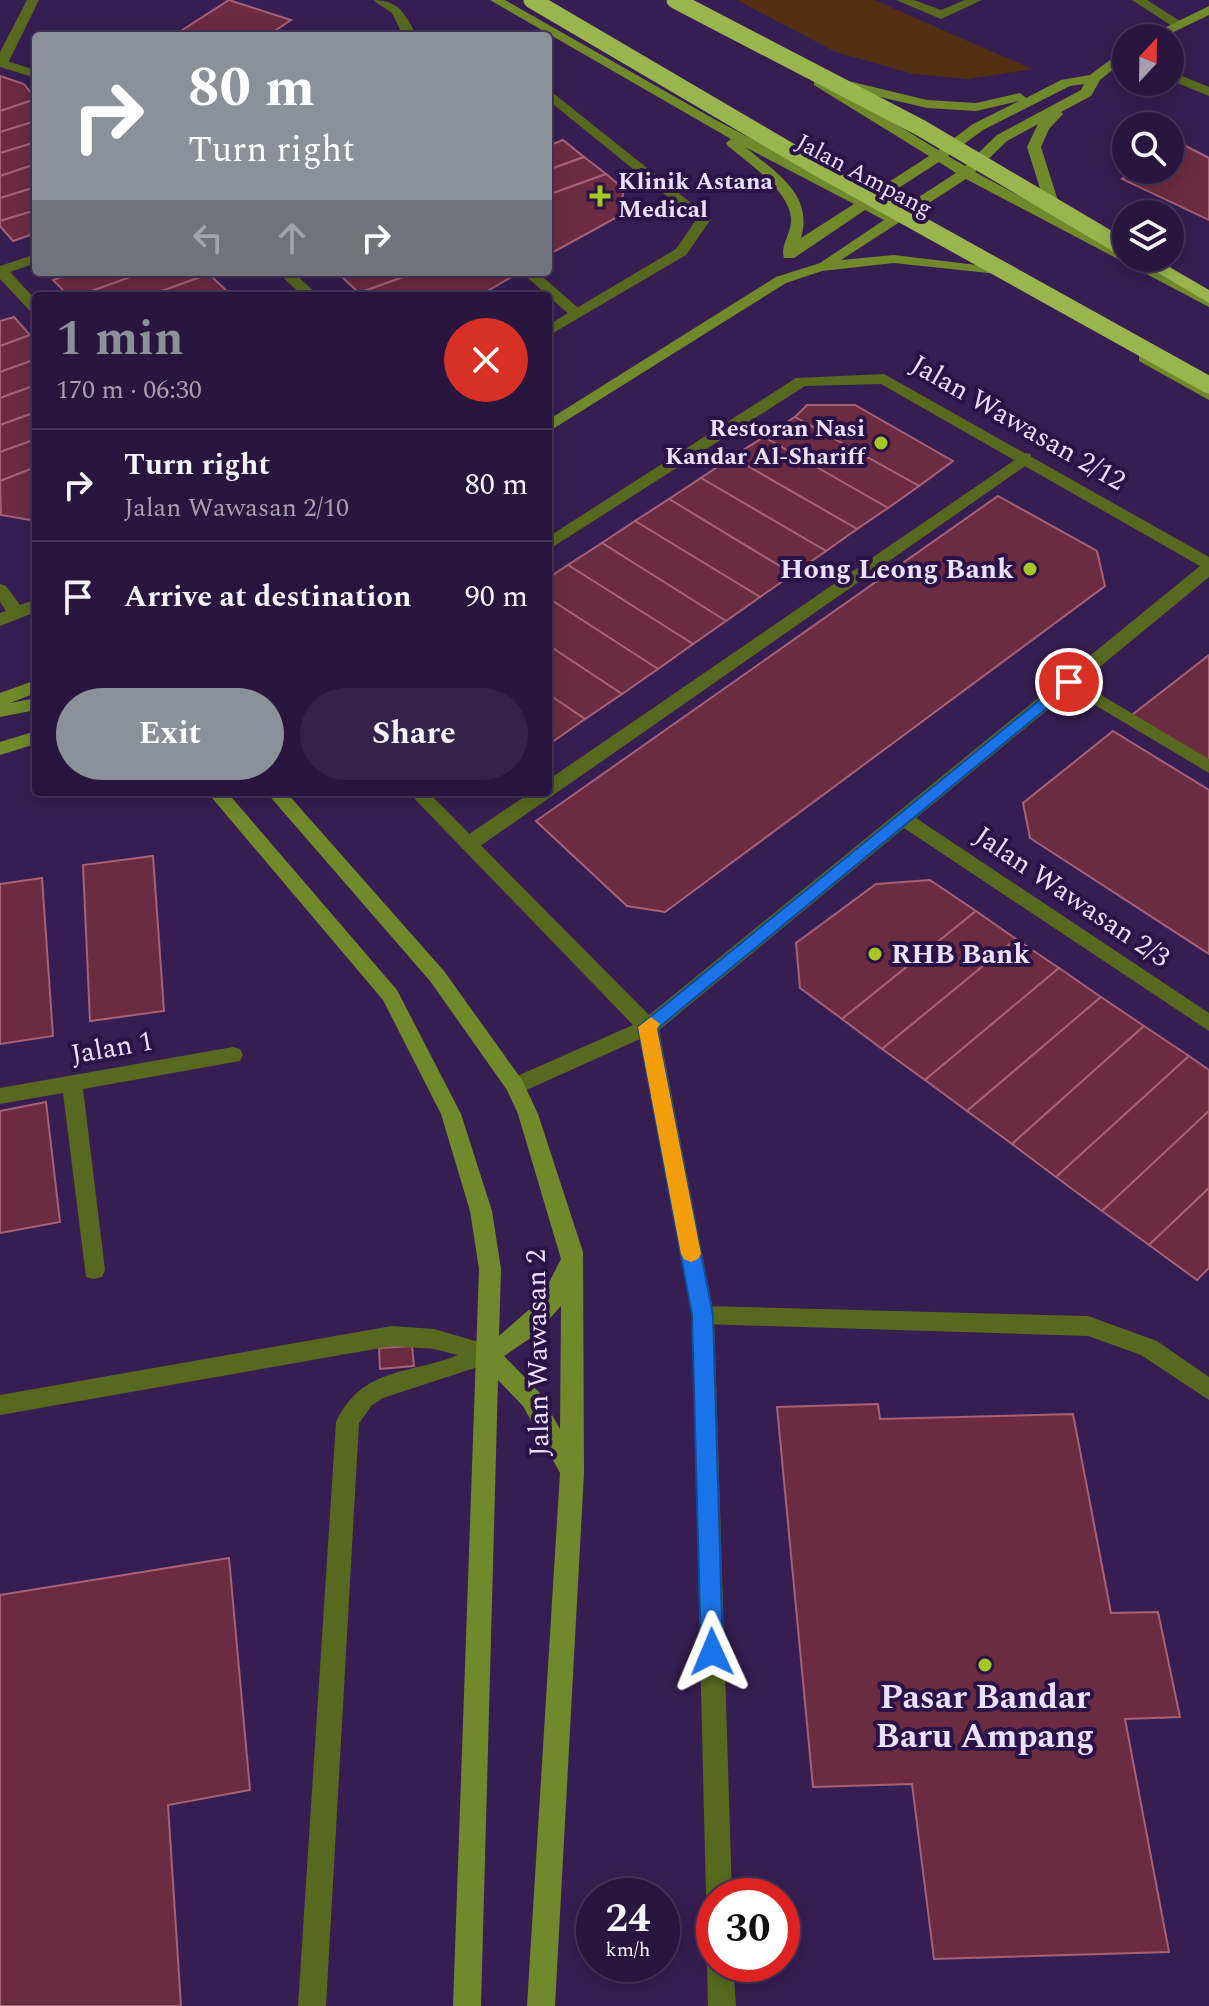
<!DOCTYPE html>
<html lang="en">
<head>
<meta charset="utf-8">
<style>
	:root { --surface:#28163e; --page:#342349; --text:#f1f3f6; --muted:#a59fb0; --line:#443558; --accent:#8c9099 }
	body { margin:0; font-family:Spectral,serif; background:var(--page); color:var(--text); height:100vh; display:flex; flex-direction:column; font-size:30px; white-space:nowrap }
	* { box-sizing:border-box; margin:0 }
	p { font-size:26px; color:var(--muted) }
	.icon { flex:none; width:44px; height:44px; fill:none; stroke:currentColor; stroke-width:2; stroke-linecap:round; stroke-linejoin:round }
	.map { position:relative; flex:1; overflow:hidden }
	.drawer { position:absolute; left:32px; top:292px; width:520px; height:504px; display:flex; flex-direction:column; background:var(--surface); border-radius:8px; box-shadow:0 4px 20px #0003,0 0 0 2px var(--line) }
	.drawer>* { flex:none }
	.top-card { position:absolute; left:32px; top:32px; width:520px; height:244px; border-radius:8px; box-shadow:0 4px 20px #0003,0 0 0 2px var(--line); background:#8c9099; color:#fff; overflow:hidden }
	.needle { width:52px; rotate:22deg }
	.fabs { position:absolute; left:1112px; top:24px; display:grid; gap:16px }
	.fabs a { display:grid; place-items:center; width:72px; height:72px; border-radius:50%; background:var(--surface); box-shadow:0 4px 20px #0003,0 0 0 2px var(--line); font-size:40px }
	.speed { position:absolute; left:576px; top:1878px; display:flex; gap:16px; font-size:40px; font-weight:700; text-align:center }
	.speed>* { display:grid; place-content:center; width:104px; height:104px; border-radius:50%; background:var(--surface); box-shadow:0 4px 20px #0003,0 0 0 2px var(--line); line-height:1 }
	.speed small { font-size:20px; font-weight:400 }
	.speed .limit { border:12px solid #d22; background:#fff; color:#111 }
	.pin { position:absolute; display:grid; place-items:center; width:68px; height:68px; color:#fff; margin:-34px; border:4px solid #fff; border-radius:50%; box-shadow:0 2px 8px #0007 }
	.me { position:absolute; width:88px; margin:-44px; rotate:359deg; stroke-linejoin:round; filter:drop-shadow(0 0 6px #0008) }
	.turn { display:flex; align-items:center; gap:28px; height:168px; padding:0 24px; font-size:36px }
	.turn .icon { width:104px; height:104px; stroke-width:2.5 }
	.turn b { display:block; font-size:56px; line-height:68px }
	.lanes { display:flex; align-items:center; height:76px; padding:0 24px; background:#0003; justify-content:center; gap:40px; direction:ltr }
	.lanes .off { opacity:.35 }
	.round { display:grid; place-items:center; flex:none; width:84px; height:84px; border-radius:42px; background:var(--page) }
	.head { display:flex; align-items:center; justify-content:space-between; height:136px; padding:0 24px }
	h1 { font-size:48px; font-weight:700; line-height:60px; color:var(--accent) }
	.action { display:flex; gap:16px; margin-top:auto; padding:16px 24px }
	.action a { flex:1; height:92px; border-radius:48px; background:var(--accent); color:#fff; font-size:32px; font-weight:700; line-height:92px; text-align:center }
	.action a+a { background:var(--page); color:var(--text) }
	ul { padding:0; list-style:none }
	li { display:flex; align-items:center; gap:24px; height:112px; padding:0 24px; border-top:2px solid var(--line) }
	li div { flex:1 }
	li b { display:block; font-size:30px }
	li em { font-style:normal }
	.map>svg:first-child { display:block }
</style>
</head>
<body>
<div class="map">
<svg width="1209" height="2006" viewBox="0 0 1209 2006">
	<rect width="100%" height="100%" fill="#361e52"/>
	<polygon fill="#523112" points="737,0 874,0 1032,69 968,79 914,74 836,52"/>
	<g fill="#6b2c41" stroke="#a66175" stroke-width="2">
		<polygon points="229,0 291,20 267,36 173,36"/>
		<polygon points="0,76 24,84 36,99 0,111"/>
		<polygon points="36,99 36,121 0,132 0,111"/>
		<polygon points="36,121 36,142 0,153 0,132"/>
		<polygon points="563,140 584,157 548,170 548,146"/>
		<polygon points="36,142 36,164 0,176 0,153"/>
		<polygon points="1182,144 1209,158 1209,220 1122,179 1137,170 1170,170 1170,151"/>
		<polygon points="584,157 606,174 548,195 548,170"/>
		<polygon points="36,164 36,187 0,198 0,176"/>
		<polygon points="606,174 624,189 619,216 548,255 548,195"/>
		<polygon points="36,187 36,210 0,221 0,198"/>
		<polygon points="36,210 36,233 13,241 0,226 0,221"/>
		<polygon points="76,272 144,272 78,296 69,296 53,280"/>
		<polygon points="144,272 209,274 148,296 78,296"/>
		<polygon points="346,272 417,272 359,293 339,274"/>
		<polygon points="417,272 511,272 515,275 479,296 362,296 359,293"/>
		<polygon points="209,274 228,292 217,296 148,296"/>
		<polygon points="14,317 30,335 0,346 0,321"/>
		<polygon points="30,335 36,341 36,359 0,372 0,346"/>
		<polygon points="36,359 36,385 0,398 0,372"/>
		<polygon points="36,385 36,412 0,425 0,398"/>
		<polygon points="807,405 855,405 953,461 919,486 795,417"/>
		<polygon points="36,412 36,439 0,452 0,425"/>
		<polygon points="795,417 919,486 888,508 764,437"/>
		<polygon points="764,437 888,508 857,529 732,457"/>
		<polygon points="36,439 36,467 0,481 0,452"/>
		<polygon points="732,457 857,529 826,551 701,478"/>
		<polygon points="36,467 36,521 1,515 0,481"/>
		<polygon points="701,478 826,551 793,574 669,499"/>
		<polygon points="998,496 1097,551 1105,586 665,912 627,906 536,821"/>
		<polygon points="669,499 793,574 760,597 635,521"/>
		<polygon points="635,521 760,597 726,621 602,543"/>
		<polygon points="602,543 726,621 693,644 568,565"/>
		<polygon points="568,565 693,644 658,669 548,598 548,578"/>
		<polygon points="548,598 658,669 622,694 548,645"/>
		<polygon points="548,645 622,694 585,719 548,694"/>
		<polygon points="1209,655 1209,762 1132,715"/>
		<polygon points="548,694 585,719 548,745"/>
		<polygon points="1113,731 1209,790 1209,954 1030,838 1023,803"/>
		<polygon points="153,856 164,1011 90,1021 83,865"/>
		<polygon points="42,878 53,1036 0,1044 0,884"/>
		<polygon points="930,880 976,911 842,1019 800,988 796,943 876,884"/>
		<polygon points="976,911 1016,939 882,1049 842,1019"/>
		<polygon points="1016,939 1059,968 925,1080 882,1049"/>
		<polygon points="1059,968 1101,997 967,1111 925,1080"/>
		<polygon points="1101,997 1144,1026 1012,1144 967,1111"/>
		<polygon points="1144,1026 1189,1056 1056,1177 1012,1144"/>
		<polygon points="1189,1056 1209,1070 1209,1111 1102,1211 1056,1177"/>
		<polygon points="46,1102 60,1222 0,1233 0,1111"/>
		<polygon points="1209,1111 1209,1188 1149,1245 1102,1211"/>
		<polygon points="1209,1188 1209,1268 1197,1280 1149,1245"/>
		<polygon points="412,1346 414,1366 380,1369 379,1348"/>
		<polygon points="878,1404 880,1419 1073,1414 1111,1613 1158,1612 1180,1717 1125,1719 1169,1952 934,1959 912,1784 813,1787 777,1407"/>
		<polygon points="229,1558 250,1790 168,1805 181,2006 0,2006 0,1595"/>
	</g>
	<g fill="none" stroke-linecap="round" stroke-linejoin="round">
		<g fill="#58691f" fill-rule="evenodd">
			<polygon points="27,0 39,0 8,63 0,67 0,52"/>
			<path d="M373,0C399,0 405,14 417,36H403L392,13Z"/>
			<polygon points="896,0 914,0 941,10 965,0 982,0 941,19"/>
			<polygon points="1132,0 1147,0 1183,23 1172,26"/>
			<polygon points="1170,71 1209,87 1209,96 1170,80"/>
			<polygon points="36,254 36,263 10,272 36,300 36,314 31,312 0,279 0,266"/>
			<polygon points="521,272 537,272 584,313 581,316 571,316"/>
			<polygon points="1025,453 1031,454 1031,462 476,849 462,849 460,844 462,839 531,792 548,792 548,780"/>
			<polygon points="1069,676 1209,759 1209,773 1063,686 1060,682"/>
			<polygon points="703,1306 1088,1316 1157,1341 1209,1377 1209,1400 1141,1355 1088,1336 703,1324 695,1322 692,1315 695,1308"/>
			<path d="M392,1326L434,1329L496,1347L499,1354L496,1361L383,1398L372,1405L359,1423L326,2006H298L336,1422C363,1366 409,1375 458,1355L434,1349L392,1346L0,1415V1395Z"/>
		</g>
		<g fill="#58691f" fill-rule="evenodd">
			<polygon points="0,59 36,70 36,78 0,67"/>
			<polygon points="548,89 711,219 686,255 548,336 548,325 676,249 696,220 548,100"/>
			<polygon points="277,272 293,272 319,296 303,296"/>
			<polygon points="884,374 1209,557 1209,577 916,818 1209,1013 1209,1031 904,828 659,1030 714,1315 732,1896 714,1896 714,1907 710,1905 706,1896 692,1315 640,1039 522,1092 508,1092 505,1086 508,1080 633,1025 408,792 428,792 649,1015 1200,566 881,384 805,386 548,550 548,537 796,378"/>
			<polygon points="0,584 6,586 20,605 36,599 36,612 0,626 0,613 6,611 0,602"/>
			<polygon points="233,1047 240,1049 243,1055 240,1061 83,1089 105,1270 102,1277 94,1279 86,1277 63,1093 0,1104 0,1088"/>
			<polygon points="714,1953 714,1964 733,1964 736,2006 708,2006 707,1964"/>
		</g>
		<g fill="#72892b" fill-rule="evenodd">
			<path d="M490,0H505L714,119L864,198L929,156L814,85V79L830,83L836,78L927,100L976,103L1020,93L1026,98L1061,80L1090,75L1126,48V59L1100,80L1091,96L1061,112L1063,114L1049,129L1041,147L1064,220L1126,253V258H1136L1209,297V307L966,179L841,260L894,255L993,267L998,268V274L894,263L822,271L786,283L548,432V420L776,277L820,263L884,220L865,210L794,258H784C780,247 790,235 791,222C793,193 748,163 728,146L726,143L731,139ZM1084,84L1081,90L997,135L965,166L948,156L983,130L1070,86ZM834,86L927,108L976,111L1019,101L973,124L938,150ZM1038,124L1027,147L1047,211L975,172L1007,141ZM745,147L854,204L801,238C814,194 775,172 745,147ZM939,162L956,173L894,213L875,203Z"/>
			<polygon points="1209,6 1209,15 1161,38 1144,38"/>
			<polygon points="1144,353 1209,389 1209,400 1139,361 1139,355"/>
			<polygon points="36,680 36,693 10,703 36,698 36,710 0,717 0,693"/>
			<polygon points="36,731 36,744 0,755 0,742"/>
			<path d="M207,792H227L397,990L461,1114L492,1211L501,1269L499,1336L540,1300L561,1259L518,1114L507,1090L430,981L266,792H286L444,971L522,1080L538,1114L583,1252L584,1473L555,2006H527L560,1473L523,1406L498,1380L481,2006H453L479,1269L470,1211L441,1114L383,1000ZM561,1306L560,1429L539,1392L504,1356L535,1335Z"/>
		</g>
		<polygon fill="#9ab54d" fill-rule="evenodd" points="1133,258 1154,258 1209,290 1209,303"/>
		<g stroke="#9ab54d" stroke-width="17">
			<polyline points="532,0 815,166 1209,385"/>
			<polyline points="675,0 921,128 1126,249"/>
		</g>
	</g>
	<polygon fill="#1a73e8" stroke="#114b97" stroke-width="2" points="1069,676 1077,682 1075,685 657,1029 713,1315 723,1652 720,1659 712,1662 704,1659 701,1652 692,1315 638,1027"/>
	<polygon fill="#f59e0b" points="651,1017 660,1024 657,1029 701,1254 698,1259 691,1262 684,1259 681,1254 638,1027"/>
	<g fill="#a5c822" stroke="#2c1347" stroke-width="3">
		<path d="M596 184h8v8h8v8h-8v8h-8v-8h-8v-8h8z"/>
		<circle cx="881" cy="443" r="8"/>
		<circle cx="1030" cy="569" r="8"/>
		<circle cx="875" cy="954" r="8"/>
		<circle cx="985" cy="1665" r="8"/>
	</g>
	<g text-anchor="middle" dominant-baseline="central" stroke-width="8" stroke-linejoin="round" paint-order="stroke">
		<g font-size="24" fill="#e9e0fa" stroke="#2c1347">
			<text transform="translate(864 176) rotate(28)">Jalan Ampang</text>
		</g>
		<g font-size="24" font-weight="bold" fill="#e9e0fa" stroke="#2c1347" text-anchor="start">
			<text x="618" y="182">Klinik Astana<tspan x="618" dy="28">Medical</tspan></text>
			<text x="865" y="429" text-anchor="end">Restoran Nasi<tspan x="865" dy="28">Kandar Al-Shariff</tspan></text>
		</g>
		<g font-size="28" fill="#e9e0fa" stroke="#2c1347">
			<text transform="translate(1018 423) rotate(30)">Jalan Wawasan 2/12</text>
			<text transform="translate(1072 897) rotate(34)">Jalan Wawasan 2/3</text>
			<text transform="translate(112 1048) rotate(-10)">Jalan 1</text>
			<text transform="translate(538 1353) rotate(-91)">Jalan Wawasan 2</text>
		</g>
		<g font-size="28" font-weight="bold" fill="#e9e0fa" stroke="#2c1347" text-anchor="end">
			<text x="1014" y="569">Hong Leong Bank</text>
			<text x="891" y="954" text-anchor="start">RHB Bank</text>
		</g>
		<g font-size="34" font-weight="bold" fill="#e9e0fa" stroke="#2c1347">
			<text x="985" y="1698">Pasar Bandar<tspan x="985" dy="39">Baru Ampang</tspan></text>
		</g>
	</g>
</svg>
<div class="fabs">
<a><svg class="needle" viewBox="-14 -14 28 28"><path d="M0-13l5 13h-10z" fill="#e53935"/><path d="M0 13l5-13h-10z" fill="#a59fb0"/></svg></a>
<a><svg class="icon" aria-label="search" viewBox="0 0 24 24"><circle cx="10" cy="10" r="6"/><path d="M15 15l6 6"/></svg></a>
<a><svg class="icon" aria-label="layers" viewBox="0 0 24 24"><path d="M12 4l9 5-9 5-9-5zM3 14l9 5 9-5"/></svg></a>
</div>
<div class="speed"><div>24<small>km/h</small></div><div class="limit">30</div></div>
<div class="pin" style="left:1069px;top:682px;background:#d93025"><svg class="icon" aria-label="arrive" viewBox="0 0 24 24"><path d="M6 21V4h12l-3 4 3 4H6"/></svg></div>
<svg class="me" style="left:712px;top:1652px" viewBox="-20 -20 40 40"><path d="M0-17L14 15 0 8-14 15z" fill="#1a73e8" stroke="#fff" stroke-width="4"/></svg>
<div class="top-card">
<div class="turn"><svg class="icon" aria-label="right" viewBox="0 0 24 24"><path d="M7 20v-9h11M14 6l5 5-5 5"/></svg><div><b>80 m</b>Turn right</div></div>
<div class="lanes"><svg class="icon off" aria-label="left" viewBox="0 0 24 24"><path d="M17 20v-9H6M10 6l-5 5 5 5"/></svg><svg class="icon off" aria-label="ahead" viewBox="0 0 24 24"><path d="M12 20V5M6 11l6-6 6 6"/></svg><svg class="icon" aria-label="right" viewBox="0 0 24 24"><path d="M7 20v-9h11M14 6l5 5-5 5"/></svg></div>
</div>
<section class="drawer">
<div class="head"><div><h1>1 min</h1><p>170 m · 06:30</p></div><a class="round" style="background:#d93025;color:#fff"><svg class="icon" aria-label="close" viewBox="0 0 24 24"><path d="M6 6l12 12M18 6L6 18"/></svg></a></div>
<ul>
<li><svg class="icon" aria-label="right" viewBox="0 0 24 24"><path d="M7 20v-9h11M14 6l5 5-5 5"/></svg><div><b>Turn right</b><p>Jalan Wawasan 2/10</p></div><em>80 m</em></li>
<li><svg class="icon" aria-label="arrive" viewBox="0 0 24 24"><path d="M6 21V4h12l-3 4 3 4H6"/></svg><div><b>Arrive at destination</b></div><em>90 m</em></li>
</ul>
<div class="action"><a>Exit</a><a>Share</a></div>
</section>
</div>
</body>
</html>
